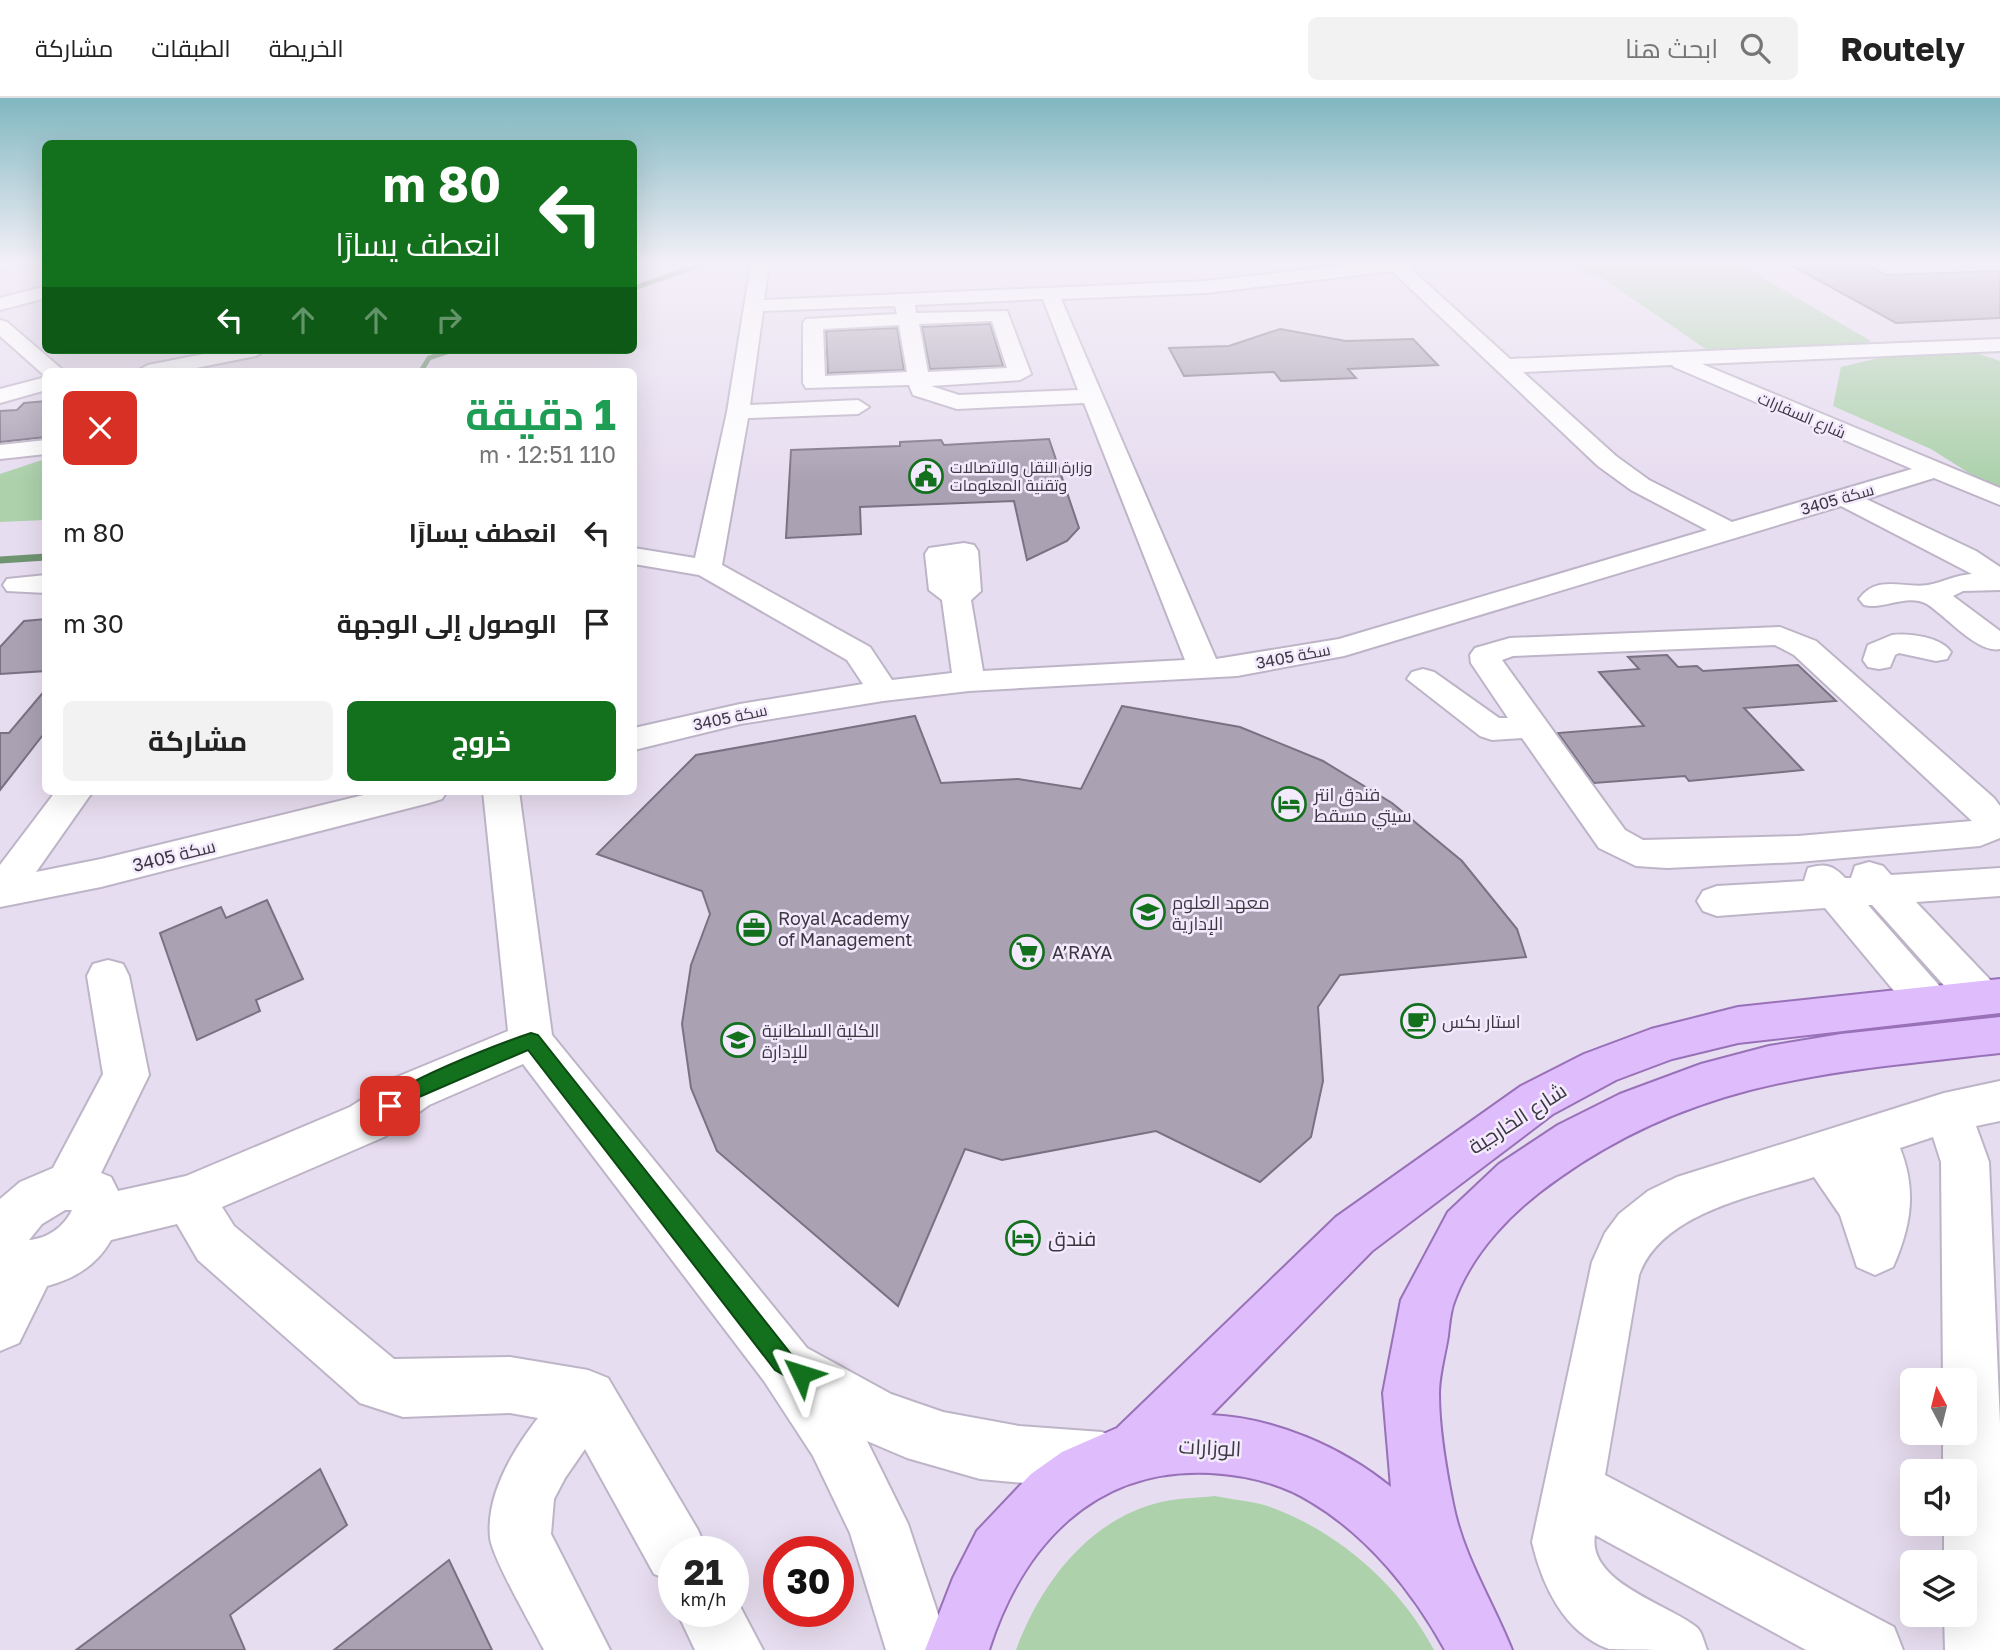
<!DOCTYPE html>
<html lang="ar">
<head>
<meta charset="utf-8">
<style>
	:root { --surface:#fff; --page:#f2f2f2; --text:#222; --muted:#767676; --line:#e0e0e0; --accent:#13701d }
	body { margin:0; font-family:"Golos Text",Cairo,sans-serif; background:var(--page); color:var(--text); direction:rtl; height:100vh; display:flex; flex-direction:column; font-size:26px; white-space:nowrap }
	* { box-sizing:border-box; margin:0 }
	p { font-size:23px; color:var(--muted) }
	.icon { flex:none; width:38px; height:38px; fill:none; stroke:currentColor; stroke-width:2; stroke-linecap:round; stroke-linejoin:round }
	.map { position:relative; flex:1; overflow:hidden; direction:ltr }
	.details { position:absolute; left:42px; top:270px; width:595px; height:427px; display:flex; flex-direction:column; background:var(--surface); border-radius:10px; box-shadow:0 7px 28px #0002; direction:rtl }
	.details>* { flex:none }
	.top-card { position:absolute; left:42px; top:42px; width:595px; height:214px; border-radius:10px; box-shadow:0 7px 28px #0002; direction:rtl; background:#13701d; color:#fff; overflow:hidden }
	.needle { width:46px; rotate:353deg }
	.fabs { position:absolute; left:1900px; top:1270px; display:grid; gap:14px }
	.fabs a { display:grid; place-items:center; width:77px; height:77px; border-radius:10px; background:var(--surface); box-shadow:0 7px 28px #0002; font-size:35px }
	.speed { position:absolute; left:658px; top:1438px; display:flex; gap:14px; font-size:35px; font-weight:700; text-align:center }
	.speed>* { display:grid; place-content:center; width:91px; height:91px; border-radius:50%; background:var(--surface); box-shadow:0 7px 28px #0002; line-height:1 }
	.speed small { font-size:18px; font-weight:400 }
	.speed .limit { border:10px solid #d22; background:#fff; color:#111 }
	.pin { position:absolute; display:grid; place-items:center; width:60px; height:60px; color:#fff; margin:-30px; border-radius:14px; box-shadow:0 4px 10px #0006 }
	.me { position:absolute; width:77px; margin:-38px; rotate:311deg; stroke-linejoin:round; filter:drop-shadow(0 0 5px #0008) }
	.turn { display:flex; align-items:center; gap:24px; height:147px; padding:0 21px; font-size:32px }
	.turn .icon { width:91px; height:91px; stroke-width:2.5 }
	.turn b { display:block; font-size:49px; line-height:60px }
	.lanes { display:flex; align-items:center; height:66px; padding:0 21px; background:#0003; justify-content:center; gap:35px; direction:ltr }
	.lanes .off { opacity:.35 }
	.round { display:grid; place-items:center; flex:none; width:74px; height:74px; border-radius:10px; background:var(--page) }
	.head { display:flex; align-items:center; justify-content:space-between; height:119px; padding:0 21px }
	h1 { font-size:42px; font-weight:700; line-height:52px; color:#1e9e55 }
	.primary-button { display:flex; gap:14px; margin-top:auto; padding:14px 21px }
	.primary-button a { flex:1; height:80px; border-radius:10px; background:var(--accent); color:#fff; font-size:28px; font-weight:700; line-height:80px; text-align:center }
	.primary-button a+a { background:var(--page); color:var(--text) }
	ul { padding:0; list-style:none }
	li { display:flex; align-items:center; gap:21px; height:91px; padding:0 21px }
	li div { flex:1 }
	li b { display:block; font-size:26px }
	li em { font-style:normal }
	header { display:flex; align-items:center; gap:42px; box-sizing:border-box; height:98px; padding:0 35px; background:var(--surface); border-bottom:2px solid var(--line) }
	header strong { font-size:33px }
	nav { display:flex; gap:38px; margin-inline-start:auto; font-size:24px }
	.search { width:490px; height:63px; background:var(--page); display:flex; align-items:center; gap:18px; box-sizing:border-box; padding:0 24px; border-radius:10px; color:var(--muted); font-size:26px }
	.map>svg:first-child { display:block }
</style>
</head>
<body>
<header>
<strong>Routely</strong>
<div class="search"><svg class="icon" aria-label="search" viewBox="0 0 24 24"><circle cx="10" cy="10" r="6"/><path d="M15 15l6 6"/></svg>ابحث هنا</div>
<nav><a>الخريطة</a><a>الطبقات</a><a>مشاركة</a></nav>
</header>
<div class="map">
<svg width="2000" height="1552" viewBox="0 0 2000 1552">
	<rect width="100%" height="100%" fill="#e7ddf0"/>
	<g fill="#acd1ab">
		<polygon points="1558,166 1739,166 1871,243 1860,247 1707,252 1604,181"/>
		<polygon points="1973,254 2000,263 2000,390 1969,375 1931,351 1833,308 1841,269 1883,259"/>
		<polygon points="45,361 45,422 0,424 0,376"/>
		<path d="M1215,1398C1233,1402 1255,1403 1273,1410C1340,1435 1400,1488 1434,1552H1016C1040,1486 1089,1421 1161,1404C1178,1400 1197,1400 1215,1398Z"/>
	</g>
	<g fill="none" stroke-linecap="round" stroke-linejoin="round">
		<g stroke="#6f9470" stroke-width="5">
			<polyline points="634,190 703,166"/>
			<polyline points="421,273 429,260 453,252"/>
		</g>
		<polyline stroke="#6f9470" stroke-width="7" points="0,462 46,459"/>
	</g>
	<g fill="#aaa1b3" stroke="#7a7283" stroke-width="2">
		<polygon points="1789,166 1865,166 1887,177 2000,173 2000,220 1896,225"/>
		<polygon points="990,226 1003,268 930,271 922,229"/>
		<polygon points="897,230 904,272 828,275 826,233"/>
		<polygon points="1280,231 1346,243 1413,241 1438,267 1348,271 1356,280 1281,283 1274,274 1184,278 1169,250 1229,248"/>
		<polygon points="46,303 46,339 0,344 0,313 17,312 24,305"/>
		<polygon points="1049,341 1079,430 1067,443 1027,462 1014,403 860,409 861,436 786,440 791,352 900,348 900,344 941,342 944,347"/>
		<polygon points="46,521 46,573 0,576 0,549 24,523"/>
		<polygon points="1667,557 1678,569 1697,568 1703,573 1798,567 1836,603 1744,610 1803,672 1689,683 1685,678 1594,685 1558,635 1644,628 1599,574 1639,571 1628,559"/>
		<polygon points="46,591 46,633 0,692 0,635 9,635"/>
		<polygon points="1122,608 1240,629 1323,663 1392,705 1462,763 1517,831 1526,859 1340,877 1318,909 1323,983 1311,1039 1260,1084 1156,1033 1002,1062 965,1051 898,1208 717,1053 691,990 682,926 691,867 710,816 702,793 597,756 696,657 915,618 941,685 1018,681 1081,691"/>
		<polygon points="267,802 303,881 256,902 260,913 197,942 160,835 221,809 226,820"/>
		<polygon points="320,1371 347,1427 230,1517 245,1552 76,1552"/>
		<polygon points="449,1462 492,1552 334,1552"/>
	</g>
	<g fill="none" stroke-linecap="round" stroke-linejoin="round">
		<g stroke="#beb4c7" stroke-width="4">
			<g id="minor">
				<polygon points="0,166 12,166 0,174"/>
				<path d="M751,166H769L764,202L1206,183L1357,166H1413L1410,170L1510,261L2000,241V253L1702,266L2000,390V407L1934,380L1866,401L1976,453L2000,469V492L1963,493L1953,498L2000,533V551C1978,556 1946,518 1927,506C1907,495 1884,512 1864,507L1859,501C1877,476 1904,491 1928,487C1944,484 1955,477 1972,476L1841,408L1344,558L1237,578L969,593L883,603L740,626L634,652V630L740,606L863,586L847,562L699,477L634,466V450L695,460L727,314ZM1392,173L1598,368L1631,392L1707,432L1339,541L1216,561L1061,201L1206,195ZM1043,201L1078,292L959,297L931,288L1020,282L1031,276L1007,213L916,215L915,207ZM895,208L897,216L806,221L803,225V285L806,290L909,287L913,297L957,311L1084,305L1185,562L983,573L971,502L981,493L978,453L974,447L964,445L929,450L925,456L929,492L942,502L952,575L892,582L870,549L722,467L748,320L858,316L869,309L858,302L750,307L763,213ZM992,223L1007,270L928,274L919,226ZM899,227L907,274L825,278L823,231ZM1672,267L1674,269L1912,371L1732,424L1649,382L1616,358L1523,274Z"/>
				<polygon points="46,188 46,200 0,212 0,200"/>
				<polygon points="0,222 7,224 64,273 46,273 45,278 0,238"/>
				<polygon points="224,252 266,252 256,258 181,273 137,273 148,267"/>
				<polygon points="46,279 46,292 0,305 0,291"/>
				<polygon points="46,342 46,356 0,361 0,347"/>
				<polygon points="46,477 46,495 7,493 3,487 7,481"/>
				<path d="M1780,529L1816,543L1994,700L2000,708V740L1980,748L1798,764L1667,770L1636,768L1599,750L1522,640L1492,642L1480,638L1407,581L1412,574L1423,571L1434,574L1499,620H1508L1471,565L1470,557L1475,550L1510,540ZM1775,547L1794,557L1972,723L1798,738L1643,742L1625,732L1502,562L1513,558Z"/>
				<path d="M1892,537C1910,535 1941,539 1951,554L1947,561L1936,563L1899,555L1895,557L1890,569L1879,571L1868,569L1863,562L1868,547Z"/>
				<polygon points="56,693 93,693 36,774 101,761 380,693 447,693 442,701 429,705 101,789 0,809 0,767"/>
				<path d="M483,693H519L552,937L807,1250L891,1296L943,1314L1019,1328L1102,1334L1123,1342L1131,1363L1123,1384L1102,1392L980,1381L907,1360L867,1343L908,1426L950,1552H886L850,1435L813,1358L764,1283L523,966L429,1007L384,1039L222,1109L234,1128L394,1261L510,1259L588,1272L608,1280L698,1432L707,1454H674V1484L654,1476L585,1351L565,1380L554,1401L551,1436L610,1552H544C533,1530 491,1458 490,1439C486,1397 513,1352 538,1320L510,1315L403,1319L360,1305L198,1162L177,1126L111,1142C97,1167 74,1181 47,1188L19,1245L0,1253V1101L20,1084L53,1070L103,976L87,878L93,866L108,862L123,866L129,878L149,977L101,1075L111,1079L118,1093L186,1078L350,1009L397,979L508,933ZM65,1112H72C64,1129 47,1141 29,1142L42,1126Z"/>
				<path d="M1869,764L1883,768L1891,777L2000,770V798L1916,804L1996,888L2000,895L1996,912L1981,917L1966,912L1872,807H1868L1944,893L1950,905L1944,917L1929,922L1914,917L1825,810L1717,818L1703,813L1697,803L1703,793L1717,788L1804,783L1808,770C1825,765 1833,767 1845,780H1851L1855,768Z"/>
				<path d="M2000,983V1023L1976,1028L1989,1064L2000,1326V1552H1945L1944,1517H1965V1465H1944V1426H1965V1374H1943V1335H1965V1283H1943L1941,1064L1933,1039L1900,1050C1917,1093 1911,1128 1893,1169L1875,1177L1857,1169L1840,1117L1814,1079C1757,1098 1662,1113 1639,1177L1605,1377L1894,1529L1903,1552H1806L1595,1437C1587,1484 1667,1506 1695,1528C1702,1532 1704,1545 1707,1552C1686,1552 1626,1552 1609,1551C1564,1535 1542,1487 1532,1444L1592,1164L1605,1135L1619,1116L1648,1093L1677,1079L1944,995Z"/>
				<polygon points="733,1495 763,1552 695,1552 677,1514 733,1514"/>
			</g>
		</g>
		<g stroke="#9871b8" stroke-width="4">
			<path id="major" d="M2000,881V915L1738,945L1672,961L1616,982L1553,1016L1372,1153L1211,1317C1275,1320 1342,1349 1391,1389L1383,1295L1401,1202L1448,1114L1499,1066L1558,1027L1620,996L1701,966L1769,948L1841,936L2000,919V955C1834,974 1701,980 1559,1080C1514,1111 1471,1154 1453,1207C1450,1217 1449,1228 1448,1238C1445,1257 1439,1277 1439,1296C1439,1331 1446,1371 1453,1406C1463,1458 1493,1504 1512,1552H1445C1413,1494 1368,1438 1311,1404C1281,1385 1245,1377 1210,1375C1094,1369 1022,1448 989,1552H925L953,1480L977,1433L1031,1376L1062,1354L1117,1330L1336,1119L1521,988L1584,956L1651,931L1738,909Z"/>
		</g>
		<use href="#minor" fill="#fff" fill-rule="evenodd"/>
		<use href="#major" fill="#dfbcfb" fill-rule="evenodd"/>
	</g>
	<linearGradient id="sky" x2="0" y2="1"><stop stop-color="#80b7c0"/><stop offset="0.43" stop-color="#f4f0f8"/><stop offset="1" stop-color="#f4f0f8" stop-opacity="0"/></linearGradient>
	<rect width="2000" height="383" fill="url(#sky)"/>
	<path fill="#13701d" stroke="#0c4913" stroke-width="2" d="M531,935L538,937L791,1256L809,1268L812,1276L809,1284L801,1287L775,1272L528,952L419,999L397,1014H383L380,1008C390,987 504,944 531,935Z"/>
	<defs>
		<g id="civic-ring" transform="scale(1.75)"><circle r="9.5" fill="#f4eafe" stroke="#13701d" stroke-width="1.5"/><path d="M-.6-6.5H3V-4.5H.6V-3L4-1V1h2V6H-6V1h2V-1L-.6-3ZM-1.2 2.5V6h2.4V2.5Z" fill="#13701d"/></g>
		<g id="hotel-ring" transform="scale(1.75)"><circle r="9.5" fill="#f4eafe" stroke="#13701d" stroke-width="1.5"/><path d="M-6-4.5h1.5V1H6V5H4.5V3h-9V5H-6ZM-4 0a1.8 1.8 0 1 1 3.6 0ZM.5 0V-2.5h3Q6-2.5 6 0Z" fill="#13701d"/></g>
		<g id="school-ring" transform="scale(1.75)"><circle r="9.5" fill="#f4eafe" stroke="#13701d" stroke-width="1.5"/><path d="M0-5L7-2L0 1L-7-2ZM-4 1L0 2.5L4 1V4Q0 6-4 4Z" fill="#13701d"/></g>
		<g id="office-ring" transform="scale(1.75)"><circle r="9.5" fill="#f4eafe" stroke="#13701d" stroke-width="1.5"/><path d="M-6-3h4V-5.5h4V-3h4V5H-6ZM-1-4.5V-3h2v-1.5ZM-6 0V1H6V0Z" fill="#13701d"/></g>
		<g id="supermarket-ring" transform="scale(1.75)"><circle r="9.5" fill="#f4eafe" stroke="#13701d" stroke-width="1.5"/><path d="M-6-5.5h2.5l.6 2H6L4.5 2H-2.5L-4.4-4H-6ZM-1.5 3.2a1.3 1.3 0 1 0 .1 0ZM3 3.2a1.3 1.3 0 1 0 .1 0Z" fill="#13701d"/></g>
		<g id="cafe-ring" transform="scale(1.75)"><circle r="9.5" fill="#f4eafe" stroke="#13701d" stroke-width="1.5"/><path d="M-5.5-4.5H6V0H3Q3 3.5 0 3.5H-2.5Q-5.5 3.5-5.5 0ZM3-3.2v2h1.7v-2ZM-6 4.5H4V6H-6Z" fill="#13701d"/></g>
		<g id="university-ring" transform="scale(1.75)"><circle r="9.5" fill="#f4eafe" stroke="#13701d" stroke-width="1.5"/><path d="M0-5L7-2L0 1L-7-2ZM-4 1L0 2.5L4 1V4Q0 6-4 4Z" fill="#13701d"/></g>
	</defs>
	<g fill-rule="evenodd">
		<use href="#civic-ring" x="926" y="378"/>
		<use href="#hotel-ring" x="1289" y="706"/>
		<use href="#school-ring" x="1148" y="814"/>
		<use href="#office-ring" x="754" y="830"/>
		<use href="#supermarket-ring" x="1027" y="854"/>
		<use href="#cafe-ring" x="1418" y="923"/>
		<use href="#university-ring" x="738" y="942"/>
		<use href="#hotel-ring" x="1023" y="1140"/>
	</g>
	<g text-anchor="middle" dominant-baseline="central" stroke-width="5" stroke-linejoin="round" paint-order="stroke">
		<g font-size="16" fill="#3c3840" stroke="#f4eafe">
			<text transform="translate(1802 317) rotate(23)">شارع السفارات</text>
			<text transform="translate(1837 401) rotate(-16)">سكة 3405</text>
			<text transform="translate(1293 558) rotate(-11)">سكة 3405</text>
			<text transform="translate(730 619) rotate(-12)">سكة 3405</text>
		</g>
		<g font-size="16" fill="#3c3840" stroke="#f4eafe" text-anchor="start">
			<text x="950" y="369">وزارة النقل والاتصالات<tspan x="950" dy="18">وتقنية المعلومات</tspan></text>
		</g>
		<g font-size="18" fill="#3c3840" stroke="#f4eafe" text-anchor="start">
			<text x="1314" y="696">فندق انتر<tspan x="1314" dy="21">سيتي مسقط</tspan></text>
			<text x="1172" y="804">معهد العلوم<tspan x="1172" dy="21">الإدارية</tspan></text>
			<text x="778" y="820">Royal Academy<tspan x="778" dy="21">of Management</tspan></text>
			<text x="1052" y="854">A’RAYA</text>
			<text x="1442" y="923">استار بكس</text>
			<text x="762" y="932">الكلية السلطانية<tspan x="762" dy="21">للإدارة</tspan></text>
		</g>
		<g font-size="18" fill="#3c3840" stroke="#f4eafe">
			<text transform="translate(174 757) rotate(-14)">سكة 3405</text>
		</g>
		<g font-size="21" fill="#3c3840" stroke="#f4eafe">
			<text transform="translate(1517 1020) rotate(-33)">شارع الخارجية</text>
			<text transform="translate(1210 1349) rotate(3)">الوزارات</text>
		</g>
		<g font-size="21" fill="#3c3840" stroke="#f4eafe" text-anchor="start">
			<text x="1048" y="1140">فندق</text>
		</g>
	</g>
</svg>
<div class="fabs">
<a><svg class="needle" viewBox="-14 -14 28 28"><path d="M0-13l5 13h-10z" fill="#e53935"/><path d="M0 13l5-13h-10z" fill="#767676"/></svg></a>
<a><svg class="icon" aria-label="sound" viewBox="0 0 24 24"><path d="M4 9h4l5-4v14l-5-4H4zM17 9q2 3 0 6"/></svg></a>
<a><svg class="icon" aria-label="layers" viewBox="0 0 24 24"><path d="M12 4l9 5-9 5-9-5zM3 14l9 5 9-5"/></svg></a>
</div>
<div class="speed"><div>21<small>km/h</small></div><div class="limit">30</div></div>
<div class="pin" style="left:390px;top:1008px;background:#d93025"><svg class="icon" aria-label="arrive" viewBox="0 0 24 24"><path d="M6 21V4h12l-3 4 3 4H6"/></svg></div>
<svg class="me" style="left:801px;top:1276px" viewBox="-20 -20 40 40"><path d="M0-17L14 15 0 8-14 15z" fill="#13701d" stroke="#fff" stroke-width="4"/></svg>
<div class="top-card">
<div class="turn"><svg class="icon" aria-label="left" viewBox="0 0 24 24"><path d="M17 20v-9H6M10 6l-5 5 5 5"/></svg><div><b>80 m</b>انعطف يسارًا</div></div>
<div class="lanes"><svg class="icon" aria-label="left" viewBox="0 0 24 24"><path d="M17 20v-9H6M10 6l-5 5 5 5"/></svg><svg class="icon off" aria-label="ahead" viewBox="0 0 24 24"><path d="M12 20V5M6 11l6-6 6 6"/></svg><svg class="icon off" aria-label="ahead" viewBox="0 0 24 24"><path d="M12 20V5M6 11l6-6 6 6"/></svg><svg class="icon off" aria-label="right" viewBox="0 0 24 24"><path d="M7 20v-9h11M14 6l5 5-5 5"/></svg></div>
</div>
<section class="details">
<div class="head"><div><h1>1 دقيقة</h1><p>110 m · 12:51</p></div><a class="round" style="background:#d93025;color:#fff"><svg class="icon" aria-label="close" viewBox="0 0 24 24"><path d="M6 6l12 12M18 6L6 18"/></svg></a></div>
<ul>
<li><svg class="icon" aria-label="left" viewBox="0 0 24 24"><path d="M17 20v-9H6M10 6l-5 5 5 5"/></svg><div><b>انعطف يسارًا</b></div><em>80 m</em></li>
<li><svg class="icon" aria-label="arrive" viewBox="0 0 24 24"><path d="M6 21V4h12l-3 4 3 4H6"/></svg><div><b>الوصول إلى الوجهة</b></div><em>30 m</em></li>
</ul>
<div class="primary-button"><a>خروج</a><a>مشاركة</a></div>
</section>
</div>
</body>
</html>
